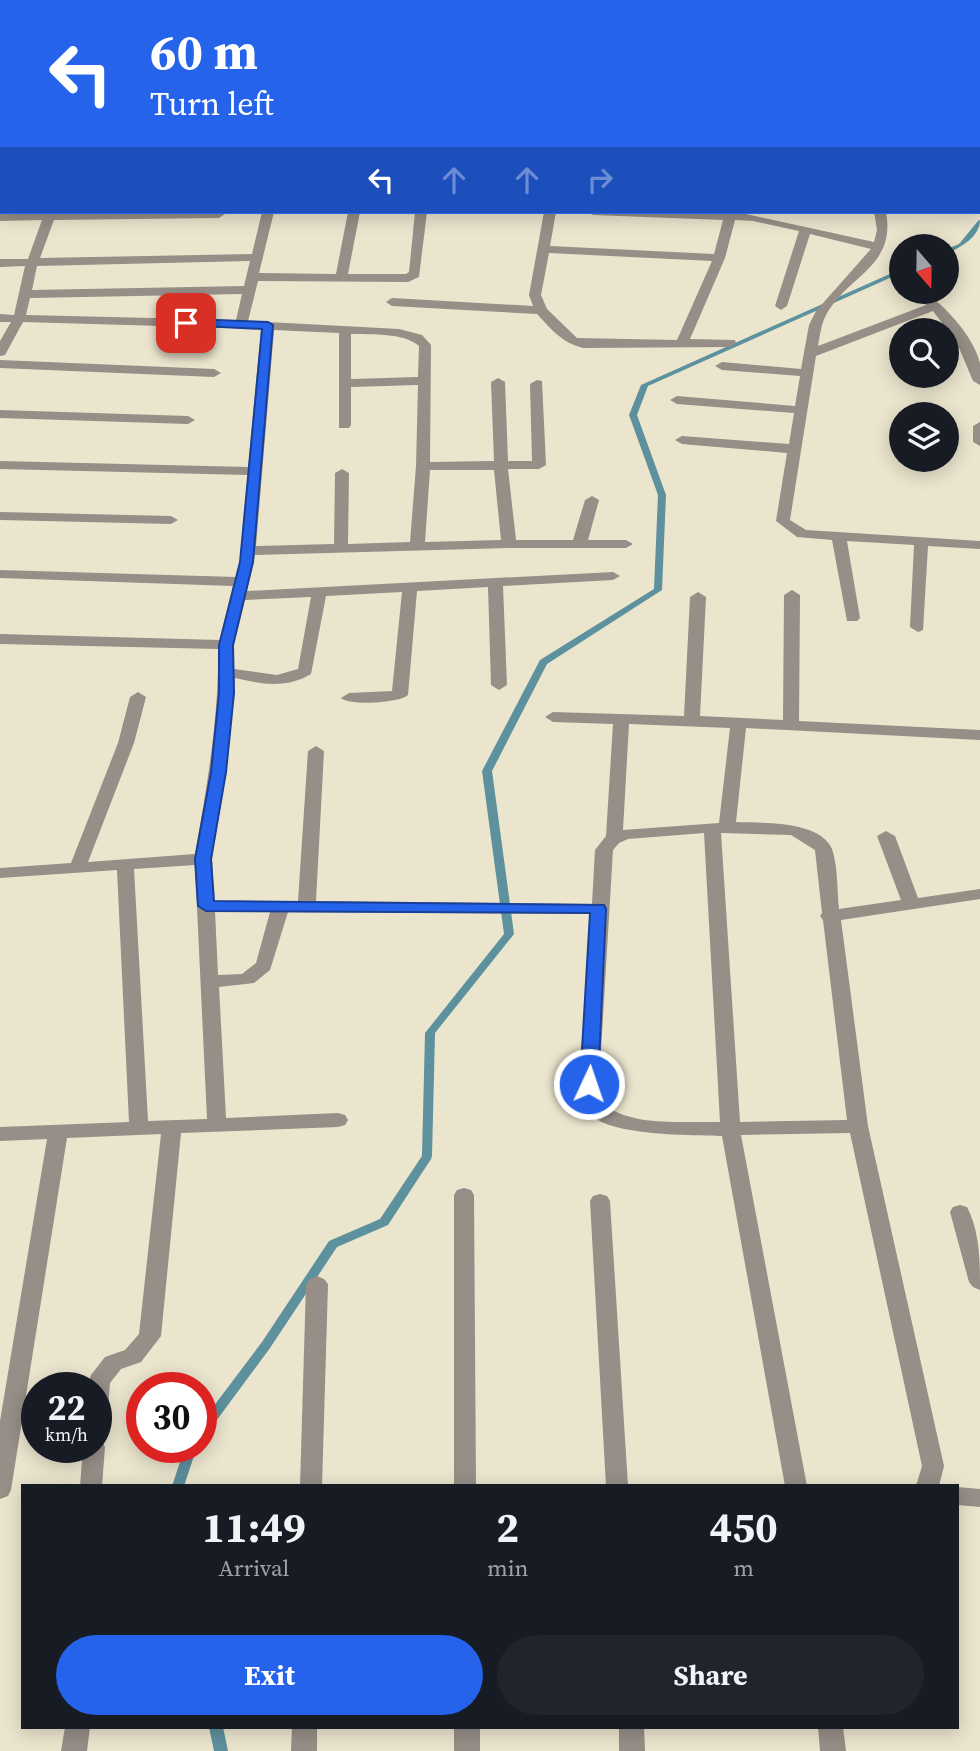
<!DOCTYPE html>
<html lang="en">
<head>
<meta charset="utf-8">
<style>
	:root { --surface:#171b24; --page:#20242c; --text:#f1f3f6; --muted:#9ea1a6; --accent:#2563eb }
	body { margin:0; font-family:"Source Serif 4",serif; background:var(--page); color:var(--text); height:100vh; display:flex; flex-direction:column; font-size:26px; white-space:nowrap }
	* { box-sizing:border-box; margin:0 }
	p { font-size:23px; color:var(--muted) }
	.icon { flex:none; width:38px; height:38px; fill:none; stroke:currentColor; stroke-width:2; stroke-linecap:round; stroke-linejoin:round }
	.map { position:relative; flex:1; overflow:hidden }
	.details { position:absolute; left:21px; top:1484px; width:938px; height:245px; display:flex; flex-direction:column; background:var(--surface); border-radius:0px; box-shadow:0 4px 18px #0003 }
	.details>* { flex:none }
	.top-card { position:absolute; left:0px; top:0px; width:980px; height:214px; box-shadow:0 4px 18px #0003; background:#2563eb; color:#fff; overflow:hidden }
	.needle { width:46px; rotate:160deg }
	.buttons { position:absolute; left:889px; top:234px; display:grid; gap:14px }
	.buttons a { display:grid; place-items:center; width:70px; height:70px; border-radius:50%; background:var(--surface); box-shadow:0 4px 18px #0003; font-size:35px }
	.speed { position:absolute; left:21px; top:1372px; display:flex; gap:14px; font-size:35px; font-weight:700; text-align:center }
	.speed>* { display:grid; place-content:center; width:91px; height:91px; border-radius:50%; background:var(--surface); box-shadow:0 4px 18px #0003; line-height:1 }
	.speed small { font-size:18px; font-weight:400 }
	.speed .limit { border:10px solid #d22; background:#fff; color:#111 }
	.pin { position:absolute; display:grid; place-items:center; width:60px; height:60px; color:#fff; margin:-30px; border-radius:14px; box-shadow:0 4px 10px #0006 }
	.me { position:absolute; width:77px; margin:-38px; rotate:3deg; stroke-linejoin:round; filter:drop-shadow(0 0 5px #0008) }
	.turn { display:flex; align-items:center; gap:24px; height:147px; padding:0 35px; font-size:32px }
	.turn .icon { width:91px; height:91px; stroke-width:2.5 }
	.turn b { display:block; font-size:49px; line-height:60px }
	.lanes { display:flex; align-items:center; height:66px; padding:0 35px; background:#0003; justify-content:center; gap:35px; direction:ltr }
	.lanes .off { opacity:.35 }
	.eta { display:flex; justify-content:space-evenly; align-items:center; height:119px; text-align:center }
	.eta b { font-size:42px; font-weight:700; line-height:49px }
	.button { display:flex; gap:14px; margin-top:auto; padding:14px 35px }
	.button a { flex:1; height:80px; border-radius:42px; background:var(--accent); color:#fff; font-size:28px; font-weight:700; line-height:80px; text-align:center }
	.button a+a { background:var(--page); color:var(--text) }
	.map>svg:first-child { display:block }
</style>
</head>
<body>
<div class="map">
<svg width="980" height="1751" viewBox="0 0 980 1751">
	<rect width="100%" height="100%" fill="#ebe5ce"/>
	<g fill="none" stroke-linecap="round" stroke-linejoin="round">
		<g fill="#5c919d" fill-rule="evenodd">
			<path d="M980,220C980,236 961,248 947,253V249L959,244L978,221Z"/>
			<polygon points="901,269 901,273 648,386 637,415 666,495 662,590 547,664 492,771 514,934 435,1033 432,1156 431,1159 388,1225 337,1247 270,1348 205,1436 201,1438 201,1423 262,1342 329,1241 380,1219 422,1156 425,1033 504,934 482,771 540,660 654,589 658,495 629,415 641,385"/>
			<polygon points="185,1447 197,1447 184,1486 172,1486"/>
			<polygon points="209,1727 223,1727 228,1751 214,1751"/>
		</g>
		<g fill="#968e87" fill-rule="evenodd">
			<polygon points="0,0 6,0 7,2 2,2 0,5"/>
			<polygon points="105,0 154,0 104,2"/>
			<rect x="400" y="0" width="10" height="2"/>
			<polygon points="475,0 485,0 486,2 476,2"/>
			<polygon points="622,0 632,0 632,1 623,2"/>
			<polygon points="770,0 780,0 781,2 771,2"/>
			<polygon points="929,0 961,0 928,2"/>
			<rect x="978" y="18" width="2" height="6"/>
			<rect x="978" y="37" width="2" height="6"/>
			<rect x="978" y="65" width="2" height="8"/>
			<rect x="0" y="88" width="2" height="6"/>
			<rect x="978" y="107" width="2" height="6"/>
			<rect x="0" y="121" width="2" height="6"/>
			<rect x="978" y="160" width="2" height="8"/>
			<rect x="0" y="163" width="2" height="6"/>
			<path d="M45,212H223L225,214L219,218L54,220L40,258L252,254L262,212H274L259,273L336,274L348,212H360L348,274H406L409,272L415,212H427L419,277L408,282L258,281L248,321L399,329L422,335L431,345L430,462L494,461L491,382L498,378L505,382L508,461H532L530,384L537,380L542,381L546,465L539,469H508L516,540H573L585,500L592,496L599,500L588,540H626L633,544L626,548H509L255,555L247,591L613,572L620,576L613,580L503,586L507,685L499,690L491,685L488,587L417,591L408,695C400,703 349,706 341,698L349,693L392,691L402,592L326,596L311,674C286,689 261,684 235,678L226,772L212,859L214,901H298L308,751L316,746L324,751L316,901L592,904L595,850L606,836L613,724L553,722L545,717L553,712L684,716L690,597L698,592L706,597L700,716L783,720L784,595L792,590L800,595L799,721L980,730V740L746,728L736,822C761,823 820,820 832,849C838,866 837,891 839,909L901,900L877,836L886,831L895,836L918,898L980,889V899L841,920L868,1126L944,1466L939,1486H916L922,1466L850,1133L741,1135L807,1486H785L722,1136C694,1135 610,1136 592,1115C585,1106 583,1094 579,1084L591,914L288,912L270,970L254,983L219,987L226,1118L338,1113L345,1115L348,1120L345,1125L338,1127L181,1133L161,1336L141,1362L121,1369L110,1383L107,1421L104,1427L96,1429V1388H87L91,1375L105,1357L125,1350L139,1334L161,1134L67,1138L11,1490L8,1496L0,1499V1421L47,1139L0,1141V1127L129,1122L117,870L0,878V868L71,863L118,743L130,697L138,692L146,697L134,743L88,862L195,854C207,786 219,718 218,649L0,644V634L220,640L233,586L0,578V570L236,577L240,562L248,475L0,469V461L248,467L261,329L23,322L5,355L0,356V341L11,322H0V314L14,315L25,266L0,267V259H28L42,220L0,221V213ZM250,261L244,286L32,290L37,266ZM242,294L236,320L26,315L30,298ZM274,330L339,333V428H349L351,425V387L418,385L416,466L410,542L348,544L349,473L342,469L335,473L334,544L256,546ZM351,334C372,335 402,332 419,346L418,377L351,379ZM430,470H494L501,540L425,542ZM311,597L298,669L277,675L234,669V645L245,600ZM629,724L730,728L719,823L623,830ZM704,833L720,1122C686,1121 635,1127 606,1106L599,1084L613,850L619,843L628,839ZM721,833L791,835L815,850L822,913L820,916L823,920L847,1120L740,1122ZM195,865L207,1119L148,1121L134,869ZM215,911L270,912L256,963L242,974L218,975Z"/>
			<path d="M544,212H556L550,246L714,254L723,220L593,215L587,212H737L874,242L877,230L874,212H886C896,267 849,274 826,315C821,325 820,335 818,346L926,305L911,292H925C947,308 973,336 980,363C980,369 980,378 980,385L973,381L957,343L933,311L816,356L790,520L806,530L980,541V549L928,546L923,630L918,632L910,627L914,545L847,541L860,618L857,621H847L832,540L797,537L776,521L787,453L682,444L675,440L682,436L789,444L794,413L677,404L670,400L677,396L795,406L800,376L722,370L715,366L722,362L801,369L809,325L816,311L871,249L810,234L787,306L781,310L775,306L799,231L753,221L735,220L725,258L690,339L735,340L736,343L730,347L583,348C561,342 552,330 537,314L392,306L386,302L392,298L533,306L529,295ZM549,253L712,261L677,340L577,338L547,309L541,295Z"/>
			<polygon points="0,360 214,369 221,373 214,377 0,368"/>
			<polygon points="0,410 188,416 195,420 188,424 0,418"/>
			<polygon points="980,422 980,446 973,442 973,426"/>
			<polygon points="0,512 171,516 178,520 171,524 0,520"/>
			<polygon points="464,1188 471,1190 474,1195 476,1486 454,1486 454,1195 457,1190"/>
			<polygon points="600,1194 607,1196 610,1201 628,1486 606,1486 590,1201 593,1196"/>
			<path d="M960,1205L967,1207C980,1232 980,1262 980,1290L973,1287L969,1282L950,1212L953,1207Z"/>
			<polygon points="317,1276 324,1279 328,1284 322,1486 300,1486 306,1284 310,1279"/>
			<polygon points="96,1439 102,1441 105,1447 102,1486 80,1486 83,1447 96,1447"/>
			<polygon points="957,1487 980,1489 980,1507 957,1505"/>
			<polygon points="65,1727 90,1727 87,1751 61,1751"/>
			<polygon points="292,1727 317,1727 317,1751 291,1751"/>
			<rect x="454" y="1727" width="26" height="24"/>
			<polygon points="619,1727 644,1727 645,1751 619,1751"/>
			<polygon points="818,1727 843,1727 846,1751 820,1751"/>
		</g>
		<g fill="#70655a" fill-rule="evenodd">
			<polygon points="76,0 87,0 75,2"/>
			<polygon points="0,55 2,55 0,62"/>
		</g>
	</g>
	<polygon fill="#2563eb" stroke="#184099" stroke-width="2" points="186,319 268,322 273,325 253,562 233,645 234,693 226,772 211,859 214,901 604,905 606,909 598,1084 595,1088 589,1090 580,1084 590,913 206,911 198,906 195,859 211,772 219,693 219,645 240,562 262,329 182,325 180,323"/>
</svg>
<div class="buttons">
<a><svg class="needle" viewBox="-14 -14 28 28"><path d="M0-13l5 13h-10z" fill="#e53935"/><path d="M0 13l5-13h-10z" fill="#9ea1a6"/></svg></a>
<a><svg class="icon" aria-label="search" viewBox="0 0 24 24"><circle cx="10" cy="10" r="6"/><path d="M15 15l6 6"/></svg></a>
<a><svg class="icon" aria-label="layers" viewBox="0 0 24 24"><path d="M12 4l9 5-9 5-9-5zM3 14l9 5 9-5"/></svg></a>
</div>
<div class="speed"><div>22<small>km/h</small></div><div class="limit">30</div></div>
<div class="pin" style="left:186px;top:323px;background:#d93025"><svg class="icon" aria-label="arrive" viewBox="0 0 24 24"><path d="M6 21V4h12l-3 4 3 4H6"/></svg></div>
<svg class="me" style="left:589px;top:1084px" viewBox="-20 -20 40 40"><circle r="17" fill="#2563eb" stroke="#fff" stroke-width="3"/><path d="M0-11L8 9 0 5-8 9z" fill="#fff"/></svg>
<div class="top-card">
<div class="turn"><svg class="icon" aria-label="left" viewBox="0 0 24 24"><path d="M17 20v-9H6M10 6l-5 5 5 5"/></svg><div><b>60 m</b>Turn left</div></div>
<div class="lanes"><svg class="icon" aria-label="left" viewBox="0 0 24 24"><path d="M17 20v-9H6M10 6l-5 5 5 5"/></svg><svg class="icon off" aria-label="ahead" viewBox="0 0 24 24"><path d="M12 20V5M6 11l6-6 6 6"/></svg><svg class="icon off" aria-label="ahead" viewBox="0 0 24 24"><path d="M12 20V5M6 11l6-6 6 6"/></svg><svg class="icon off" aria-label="right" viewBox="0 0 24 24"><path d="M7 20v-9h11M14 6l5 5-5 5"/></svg></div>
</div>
<section class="details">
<div class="eta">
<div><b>11:49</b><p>Arrival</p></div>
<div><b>2</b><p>min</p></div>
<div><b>450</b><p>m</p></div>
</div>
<div class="button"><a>Exit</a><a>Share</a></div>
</section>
</div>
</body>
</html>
